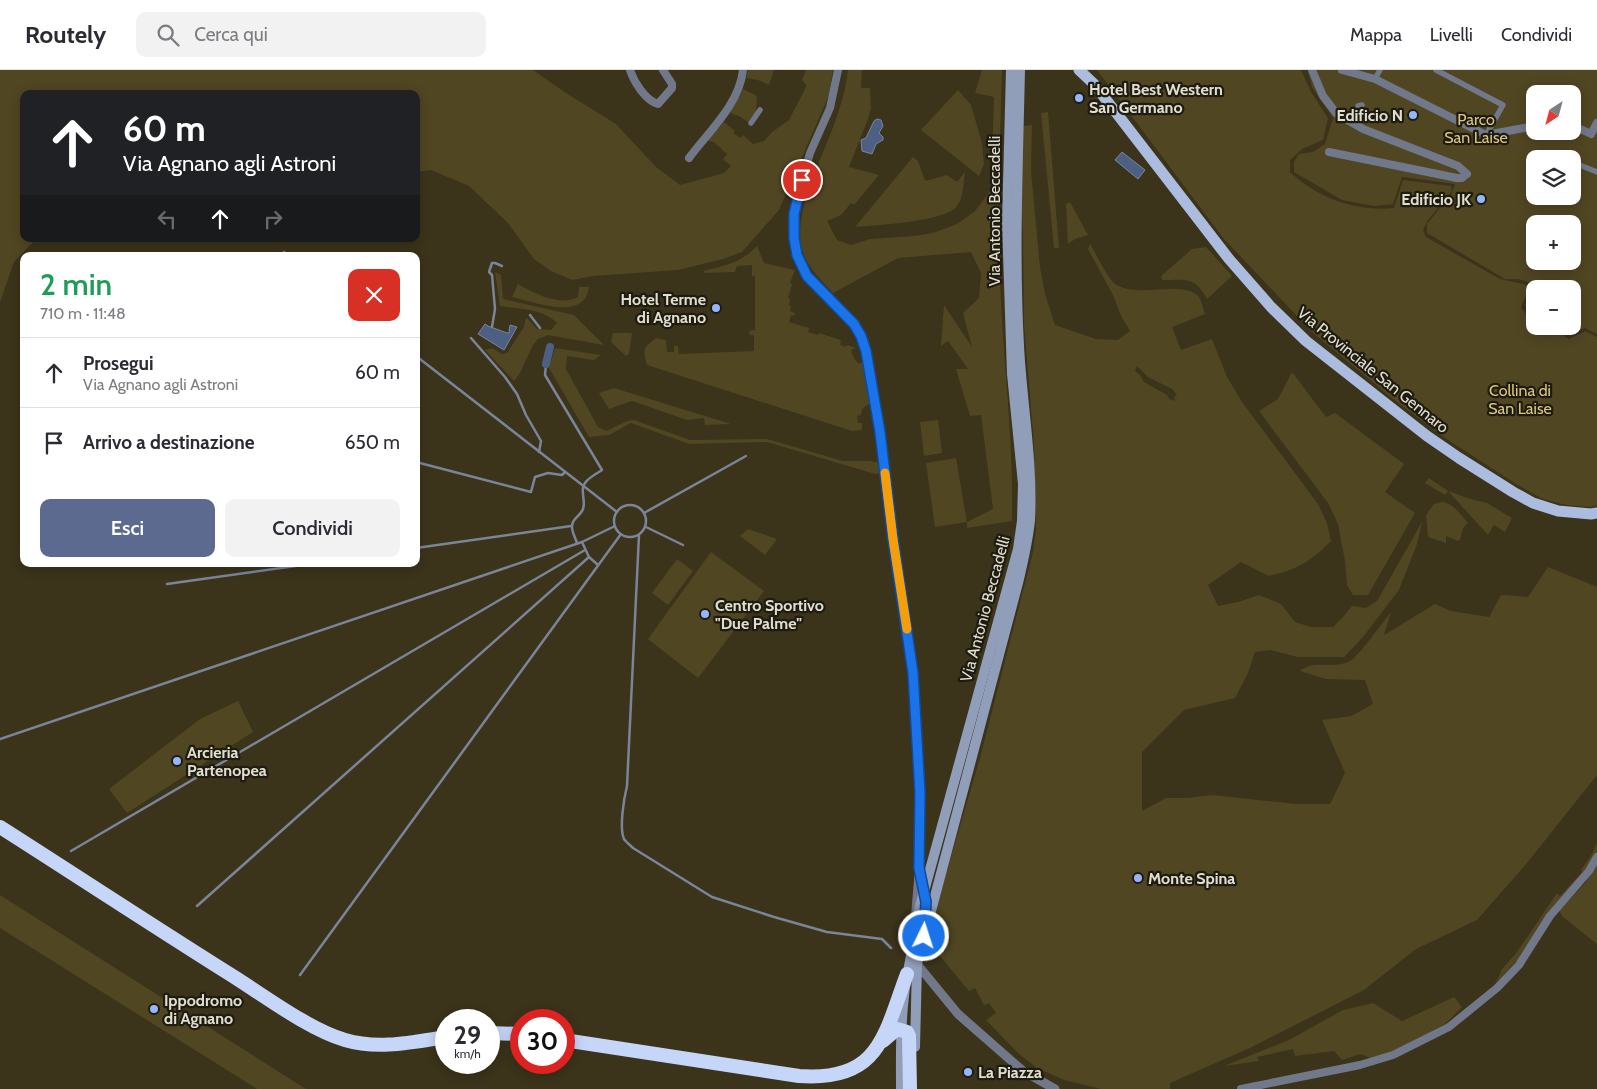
<!DOCTYPE html>
<html lang="it">
<head>
<meta charset="utf-8">
<style>
	:root { --surface:#fff; --page:#f2f2f3; --text:#2b2b33; --muted:#7c7c81; --line:#e1e1e2; --accent:#5b6a8e }
	body { margin:0; font-family:Cabin,sans-serif; background:var(--page); color:var(--text); height:100vh; display:flex; flex-direction:column; font-size:19px; white-space:nowrap }
	* { box-sizing:border-box; margin:0 }
	p { font-size:16px; color:var(--muted) }
	.icon { flex:none; width:28px; height:28px; fill:none; stroke:currentColor; stroke-width:2; stroke-linecap:round; stroke-linejoin:round }
	.map { position:relative; flex:1; overflow:hidden }
	.sheet { position:absolute; left:20px; top:182px; width:400px; height:315px; display:flex; flex-direction:column; background:var(--surface); border-radius:10px; box-shadow:0 2px 12px #0003 }
	.sheet>* { flex:none }
	.banner { position:absolute; left:20px; top:20px; width:400px; height:152px; border-radius:10px; box-shadow:0 2px 12px #0003; background:#202124; color:#fff; overflow:hidden }
	.needle { width:32px; rotate:216deg }
	.fabs { position:absolute; left:1526px; top:15px; display:grid; gap:10px }
	.fabs a { display:grid; place-items:center; width:55px; height:55px; border-radius:10px; background:var(--surface); box-shadow:0 2px 12px #0003; font-size:25px }
	.speed { position:absolute; left:435px; top:939px; display:flex; gap:10px; font-size:25px; font-weight:700; text-align:center }
	.speed>* { display:grid; place-content:center; width:65px; height:65px; border-radius:50%; background:var(--surface); box-shadow:0 2px 12px #0003; line-height:1 }
	.speed small { font-size:12px; font-weight:400 }
	.speed .limit { border:8px solid #d22; background:#fff; color:#111 }
	.pin { position:absolute; display:grid; place-items:center; width:42px; height:42px; color:#fff; margin:-21px; border:2px solid #fff; border-radius:50%; box-shadow:0 1px 5px #0007 }
	.me { position:absolute; width:55px; margin:-28px; rotate:4deg; stroke-linejoin:round; filter:drop-shadow(0 0 4px #0008) }
	.turn { display:flex; align-items:center; gap:18px; height:105px; padding:0 20px; font-size:22px }
	.turn .icon { width:65px; height:65px; stroke-width:2.5 }
	.turn b { display:block; font-size:35px; line-height:42px }
	.lanes { display:flex; align-items:center; height:48px; padding:0 20px; background:#0003; justify-content:center; gap:25px; direction:ltr }
	.lanes .off { opacity:.35 }
	.round { display:grid; place-items:center; flex:none; width:52px; height:52px; border-radius:10px; background:var(--page) }
	.overview { display:flex; align-items:center; justify-content:space-between; height:85px; padding:0 20px }
	h1 { font-size:30px; font-weight:600; line-height:38px; color:#1e9e55 }
	.button { display:flex; gap:10px; margin-top:auto; padding:10px 20px }
	.button a { flex:1; height:58px; border-radius:10px; background:var(--accent); color:#fff; font-size:20px; font-weight:600; line-height:58px; text-align:center }
	.button a+a { background:var(--page); color:var(--text) }
	ul { padding:0; list-style:none }
	li { display:flex; align-items:center; gap:15px; height:70px; padding:0 20px; border-top:1px solid var(--line) }
	li div { flex:1 }
	li b { display:block; font-size:19px }
	li em { font-style:normal }
	header { display:flex; align-items:center; gap:30px; box-sizing:border-box; height:70px; padding:0 25px; background:var(--surface); border-bottom:1px solid var(--line) }
	header strong { font-size:24px }
	nav { display:flex; gap:28px; margin-inline-start:auto; font-size:18px }
	.search { width:350px; height:45px; background:var(--page); display:flex; align-items:center; gap:12px; box-sizing:border-box; padding:0 18px; border-radius:10px; color:var(--muted); font-size:19px }
	.map>svg:first-child { display:block }
</style>
</head>
<body>
<header>
<strong>Routely</strong>
<div class="search"><svg class="icon" aria-label="search" viewBox="0 0 24 24"><circle cx="10" cy="10" r="6"/><path d="M15 15l6 6"/></svg>Cerca qui</div>
<nav><a>Mappa</a><a>Livelli</a><a>Condividi</a></nav>
</header>
<div class="map">
<svg width="1597" height="1019" viewBox="0 0 1597 1019">
	<rect width="100%" height="100%" fill="#3b331a"/>
	<g fill="#514622" fill-rule="evenodd">
		<polygon points="0,0 533,0 566,23 616,54 656,97 680,115 724,103 731,96 723,89 727,84 715,73 707,70 724,52 735,61 733,63 740,68 743,65 753,74 764,71 772,62 789,50 806,17 806,15 802,10 806,0 833,0 829,25 779,140 742,182 723,189 678,200 593,206 572,210 551,201 534,189 508,153 469,116 431,100 416,102 416,24 24,24 24,169 36,169 14,192 0,232"/>
		<polygon points="748,0 774,0 769,15 758,10 746,8"/>
		<path d="M848,0H862L861,18H870L871,38L868,49L849,97L879,105L854,135L851,133L841,145L827,151L837,170L851,175L870,169L914,166L933,163L957,154L975,141L991,120L994,27L975,23L982,0H1002C1000,71 997,141 1000,212C1003,292 1014,371 1012,451L967,458V452L935,457L926,393L956,388L967,452L993,439L981,345L970,346L956,299H968L948,271L941,276L944,235L972,277L963,243L979,228L981,203L971,182L898,188L833,223C821,210 808,198 802,180C792,144 823,86 835,52C841,35 846,18 848,0Z"/>
		<path d="M1097,0H1301L1311,22L1328,48L1323,70L1302,79L1290,90V102C1318,128 1356,142 1394,138L1403,110L1451,116L1452,121L1428,150L1423,160L1426,167L1500,209L1531,216L1521,237L1527,246L1535,249V256H1549L1569,269L1585,261L1597,267V436L1589,437L1566,435L1543,429L1516,414L1442,366L1393,329L1312,262L1224,169Z"/>
		<path d="M1308,0H1597V264L1585,258L1579,261L1576,260L1568,265L1557,256H1572V219H1535V246L1531,244L1525,235L1536,214L1518,209H1505L1427,163V154L1452,123L1455,114L1402,107L1393,134L1374,136L1342,130L1294,102V92L1299,84L1313,82L1325,74L1333,48L1312,17ZM1535,24H1572V61H1535ZM1535,89H1572V126H1535ZM1535,154H1572V191H1535Z"/>
		<polygon points="743,19 757,26 756,42 748,52 739,46 730,43"/>
		<polygon points="958,20 971,35 982,73 984,94 979,106 921,60"/>
		<polygon points="1048,42 1059,178 1054,178 1041,43"/>
		<path d="M1032,55L1031,101L1040,197L1045,224L1055,255L1096,269L1118,270L1130,261L1121,246L1113,225L1088,179L1090,174C1095,182 1108,209 1115,214C1138,229 1182,210 1198,226C1202,230 1203,239 1205,244L1172,257L1181,280L1212,269L1227,307L1242,332L1318,434L1327,453L1331,471C1311,491 1297,500 1269,506L1241,492L1208,515L1218,536L1238,532L1259,525L1281,534L1295,552L1311,557H1333L1343,547L1352,536L1366,538L1377,531L1422,452L1417,474L1399,520L1363,567L1344,587H1298L1270,580L1255,582L1248,603L1235,628L1184,640L1142,682V741L1166,728H1188L1213,725L1296,734H1330L1345,703L1322,650L1351,646L1373,634L1365,610L1326,609L1300,601C1315,589 1333,600 1350,591C1358,587 1383,552 1391,542L1384,565L1435,534L1451,541L1489,547L1501,525L1528,527L1548,497L1597,517V705L1527,793L1477,850L1416,879L1364,920L1252,977L1170,1013V1019H1101L1064,1010L1037,998L1019,984L986,950L996,943L989,933L984,935L975,918L969,921L939,885L936,875L928,872L946,804L980,688L1033,482L1036,459L1034,374L1024,254L1023,164L1020,107L1023,56ZM1137,296L1148,307L1172,319L1177,325L1174,327L1175,331L1169,329L1167,325L1144,312L1140,305L1135,301Z"/>
		<path d="M913,87L918,91L925,111L947,105L957,112L965,102C963,112 964,127 957,136C945,152 876,155 855,157Z"/>
		<polygon points="1070,132 1088,165 1075,169 1068,174 1066,134"/>
		<path d="M757,176L764,193L795,200L790,213L792,214L788,228L790,229L789,235L791,236L790,241L795,243L794,246L791,245L789,252L809,258L808,262L818,265L819,263L841,270L840,275L846,277L847,275L856,278L851,280C853,287 855,291 860,294L863,290L870,333L862,339L861,345L857,346L858,353H862V360L852,361L647,295C643,280 642,278 656,268L666,270L667,282H674V276H678L679,284L754,281V265H750L749,261L755,260V206H752V195L737,196L735,202L704,203V201C726,195 741,193 757,176Z"/>
		<path d="M1206,177L1232,206L1207,229C1195,206 1185,210 1162,210L1161,206L1192,179Z"/>
		<path d="M495,202L501,205L503,229L574,245L604,275L548,265L538,269L533,275L520,303L514,311L485,280L492,278L502,284L507,283L524,257L526,247L537,259L551,260L557,253C543,239 519,239 500,236Z"/>
		<path d="M518,214C535,223 559,237 578,227L579,217H589C585,252 534,232 512,227Z"/>
		<polygon points="613,263 632,263 629,284 626,286 611,272"/>
		<path d="M555,278L601,285L594,290L567,286L566,299L598,357L606,361C616,357 623,351 634,350L690,370L767,369L843,391H870L879,393L881,403L875,404L767,372L689,374L631,353L609,365L589,367L549,298Z"/>
		<polygon points="1292,302 1326,347 1335,343 1404,394 1385,422 1415,443 1368,525 1353,525 1347,515 1345,491 1338,454 1328,433 1259,341 1278,329"/>
		<polygon points="614,318 731,354 705,355 704,348 687,350 632,331 609,339 599,323"/>
		<polygon points="938,350 942,383 924,386 920,352"/>
		<polygon points="1429,408 1448,421 1467,428 1487,433 1512,448 1505,462 1494,455 1488,465 1448,421 1445,425 1425,413"/>
		<path d="M1441,432C1454,433 1460,444 1468,453L1463,458L1460,470L1458,471L1446,466V473L1428,467L1426,445L1434,434Z"/>
		<polygon points="748,459 777,469 765,485 740,466"/>
		<polygon points="711,482 764,521 698,608 648,569"/>
		<polygon points="677,489 693,501 668,535 652,523"/>
		<polygon points="238,631 253,662 127,743 109,719 200,649"/>
		<polygon points="1597,772 1597,782 1589,797 1522,885 1496,913 1502,899 1517,882 1557,823 1560,826 1582,802 1581,800 1592,784"/>
		<polygon points="1597,794 1597,874 1563,847 1559,841 1586,812"/>
		<polygon points="0,825 306,1019 257,1019 0,858"/>
		<polygon points="1454,927 1462,937 1445,954 1391,983 1371,988 1360,984 1342,990 1334,981 1295,986 1293,979 1257,987 1259,991 1224,996 1289,970 1343,940 1373,933 1402,951"/>
	</g>
	<g fill="#4e5f84" stroke="#7a859a">
		<polygon points="877,49 881,50 883,56 879,63 883,67 883,70 876,74 872,84 862,81 861,70 866,68 874,51"/>
		<polygon points="1122,82 1145,100 1138,109 1115,90"/>
		<polygon points="485,254 488,256 507,263 510,262 509,261 510,255 517,257 504,280 478,264"/>
	</g>
	<g fill="none" stroke-linecap="round" stroke-linejoin="round">
		<g stroke="#7a859a" stroke-width="2.5">
			<polyline points="284,182 289,186"/>
			<polyline points="530,245 540,258"/>
			<polyline points="492,257 495,239 492,205 489,202 492,193 495,193 502,196"/>
			<polyline points="471,268 505,307 517,324 526,345 541,371 539,382"/>
			<polyline points="416,286 617,442"/>
			<path d="M546,294L545,305L602,400C593,406 581,411 583,423C583,429 585,433 583,439C582,442 579,445 576,448C568,456 574,464 577,473"/>
			<polyline points="416,392 531,422 535,407 548,403 562,405 565,402"/>
			<circle cx="630" cy="451" r="16"/>
			<polyline points="644,443 746,386"/>
			<polyline points="646,457 683,475"/>
			<path d="M639,465L627,716C624,728 619,758 624,769C626,772 630,775 633,778L712,827L774,847L827,862L882,869L891,878"/>
			<polyline points="582,472 589,487 598,495"/>
			<polyline points="416,478 571,456"/>
			<polyline points="167,514 310,494"/>
			<polyline points="0,669 582,472 615,456"/>
			<polyline points="71,781 585,480"/>
			<polyline points="197,836 589,487"/>
			<polyline points="300,905 621,464"/>
		</g>
		<polyline stroke="#4e5f84" stroke-width="8" points="546,294 550,277"/>
		<g stroke="#707889" stroke-width="5.5">
			<polyline points="1436,0 1503,35 1486,65"/>
			<polyline points="1375,9 1380,0"/>
			<polyline points="1358,36 1362,35"/>
			<polyline points="751,53 760,40"/>
			<polyline points="1553,89 1557,87 1566,89"/>
			<polyline points="1572,92 1597,102"/>
		</g>
		<g stroke="#707889" stroke-width="8">
			<path d="M630,0C634,12 645,30 658,34L672,18V14L663,0"/>
			<polyline points="838,0 830,38 810,83 796,134 794,168 797,185 807,206 854,254 861,266 866,281 880,362 893,469 913,603 920,723 919,798 915,846"/>
			<polyline points="1312,0 1323,26 1336,43 1344,48 1363,59 1458,96 1467,104 1462,108 1457,108 1329,82"/>
			<polyline points="1342,0 1375,9 1486,65 1535,56"/>
			<polyline points="1572,55 1591,64 1597,53"/>
			<path d="M689,88C709,61 739,35 743,0"/>
			<polyline points="924,824 926,840 925,850"/>
			<polyline points="1241,1019 1360,995 1393,985 1449,957 1497,918 1519,895 1550,846 1589,801 1597,787"/>
		</g>
		<polyline stroke="#707889" stroke-width="9" points="917,894 958,944 1023,1001 1055,1019"/>
		<g stroke="#919eba" stroke-width="10">
			<path d="M915,977L917,894L1018,513C1023,492 1028,471 1030,450C1033,392 1022,334 1019,276C1014,184 1018,92 1020,0"/>
			<path d="M901,1019C901,988 900,957 904,926C906,904 914,881 914,858L1018,479L1022,451L1023,414L1012,304L1007,152L1011,0"/>
		</g>
		<polyline stroke="#abbcdf" stroke-width="11" points="1079,0 1094,14 1229,189 1271,237 1306,271 1427,366 1459,388 1513,422 1533,433 1558,441 1591,444 1597,443"/>
		<g stroke="#c6d6f9" stroke-width="14">
			<path d="M0,757C80,808 159,860 239,910C270,930 311,960 345,970C378,980 413,972 446,967"/>
			<polyline points="489,963 521,964"/>
			<path d="M564,970L799,1006C880,1012 884,965 907,904"/>
			<polyline points="883,971 897,959 907,962 909,966 910,1019"/>
		</g>
	</g>
	<g fill="none" stroke-linecap="round" stroke-linejoin="round">
		<g stroke="#114b97" stroke-width="12">
			<polyline id="route" points="802,110 794,144 794,168 797,185 807,206 854,254 861,266 866,281 880,362 893,469 913,603 920,723 919,798 926,832 924,866"/>
		</g>
		<use href="#route" stroke="#1a73e8" stroke-width="9"/>
		<polyline stroke="#f59e0b" stroke-width="9" points="885,403 893,469 907,559"/>
	</g>
	<g fill="#95b6fd" stroke="#1e1b10" stroke-width="2">
		<circle cx="1079" cy="28" r="5"/>
		<circle cx="1413" cy="45" r="5"/>
		<circle cx="1481" cy="129" r="5"/>
		<circle cx="716" cy="238" r="5"/>
		<circle cx="705" cy="544" r="5"/>
		<circle cx="177" cy="691" r="5"/>
		<circle cx="1138" cy="808" r="5"/>
		<circle cx="154" cy="939" r="5"/>
		<circle cx="968" cy="1002" r="5"/>
	</g>
	<g text-anchor="middle" dominant-baseline="central" stroke-width="4.5" stroke-linejoin="round" paint-order="stroke">
		<g font-size="16" font-weight="bold" fill="#e2decf" stroke="#1e1b10" text-anchor="start">
			<text x="1089" y="19">Hotel Best Western<tspan x="1089" dy="18">San Germano</tspan></text>
			<text x="1403" y="45" text-anchor="end">Edificio N</text>
			<text x="1471" y="129" text-anchor="end">Edificio JK</text>
			<text x="706" y="229" text-anchor="end">Hotel Terme<tspan x="706" dy="18">di Agnano</tspan></text>
			<text x="715" y="535">Centro Sportivo<tspan x="715" dy="18">"Due Palme"</tspan></text>
			<text x="187" y="682">Arcieria<tspan x="187" dy="18">Partenopea</tspan></text>
			<text x="1148" y="808">Monte Spina</text>
			<text x="164" y="930">Ippodromo<tspan x="164" dy="18">di Agnano</tspan></text>
			<text x="978" y="1002">La Piazza</text>
		</g>
		<g font-size="16" fill="#dbc57e" stroke="#1e1b10">
			<text x="1476" y="49">Parco<tspan x="1476" dy="18">San Laise</tspan></text>
			<text x="1520" y="320">Collina di<tspan x="1520" dy="18">San Laise</tspan></text>
		</g>
		<g font-size="16" fill="#e2decf" stroke="#1e1b10">
			<text transform="translate(994 141) rotate(-90)">Via Antonio Beccadelli</text>
			<text transform="translate(1373 300) rotate(39)">Via Provinciale San Gennaro</text>
			<text transform="translate(985 539) rotate(-75)">Via Antonio Beccadelli</text>
		</g>
	</g>
</svg>
<div class="fabs">
<a><svg class="needle" viewBox="-14 -14 28 28"><path d="M0-13l5 13h-10z" fill="#e53935"/><path d="M0 13l5-13h-10z" fill="#7c7c81"/></svg></a>
<a><svg class="icon" aria-label="layers" viewBox="0 0 24 24"><path d="M12 4l9 5-9 5-9-5zM3 14l9 5 9-5"/></svg></a>
<a>+</a>
<a>−</a>
</div>
<div class="speed"><div>29<small>km/h</small></div><div class="limit">30</div></div>
<div class="pin" style="left:802px;top:110px;background:#d93025"><svg class="icon" aria-label="arrive" viewBox="0 0 24 24"><path d="M6 21V4h12l-3 4 3 4H6"/></svg></div>
<svg class="me" style="left:924px;top:866px" viewBox="-20 -20 40 40"><circle r="17" fill="#1a73e8" stroke="#fff" stroke-width="3"/><path d="M0-11L8 9 0 5-8 9z" fill="#fff"/></svg>
<div class="banner">
<div class="turn"><svg class="icon" aria-label="ahead" viewBox="0 0 24 24"><path d="M12 20V5M6 11l6-6 6 6"/></svg><div><b>60 m</b>Via Agnano agli Astroni</div></div>
<div class="lanes"><svg class="icon off" aria-label="left" viewBox="0 0 24 24"><path d="M17 20v-9H6M10 6l-5 5 5 5"/></svg><svg class="icon" aria-label="ahead" viewBox="0 0 24 24"><path d="M12 20V5M6 11l6-6 6 6"/></svg><svg class="icon off" aria-label="right" viewBox="0 0 24 24"><path d="M7 20v-9h11M14 6l5 5-5 5"/></svg></div>
</div>
<section class="sheet">
<div class="overview"><div><h1>2 min</h1><p>710 m · 11:48</p></div><a class="round" style="background:#d93025;color:#fff"><svg class="icon" aria-label="close" viewBox="0 0 24 24"><path d="M6 6l12 12M18 6L6 18"/></svg></a></div>
<ul>
<li><svg class="icon" aria-label="ahead" viewBox="0 0 24 24"><path d="M12 20V5M6 11l6-6 6 6"/></svg><div><b>Prosegui</b><p>Via Agnano agli Astroni</p></div><em>60 m</em></li>
<li><svg class="icon" aria-label="arrive" viewBox="0 0 24 24"><path d="M6 21V4h12l-3 4 3 4H6"/></svg><div><b>Arrivo a destinazione</b></div><em>650 m</em></li>
</ul>
<div class="button"><a>Esci</a><a>Condividi</a></div>
</section>
</div>
</body>
</html>
